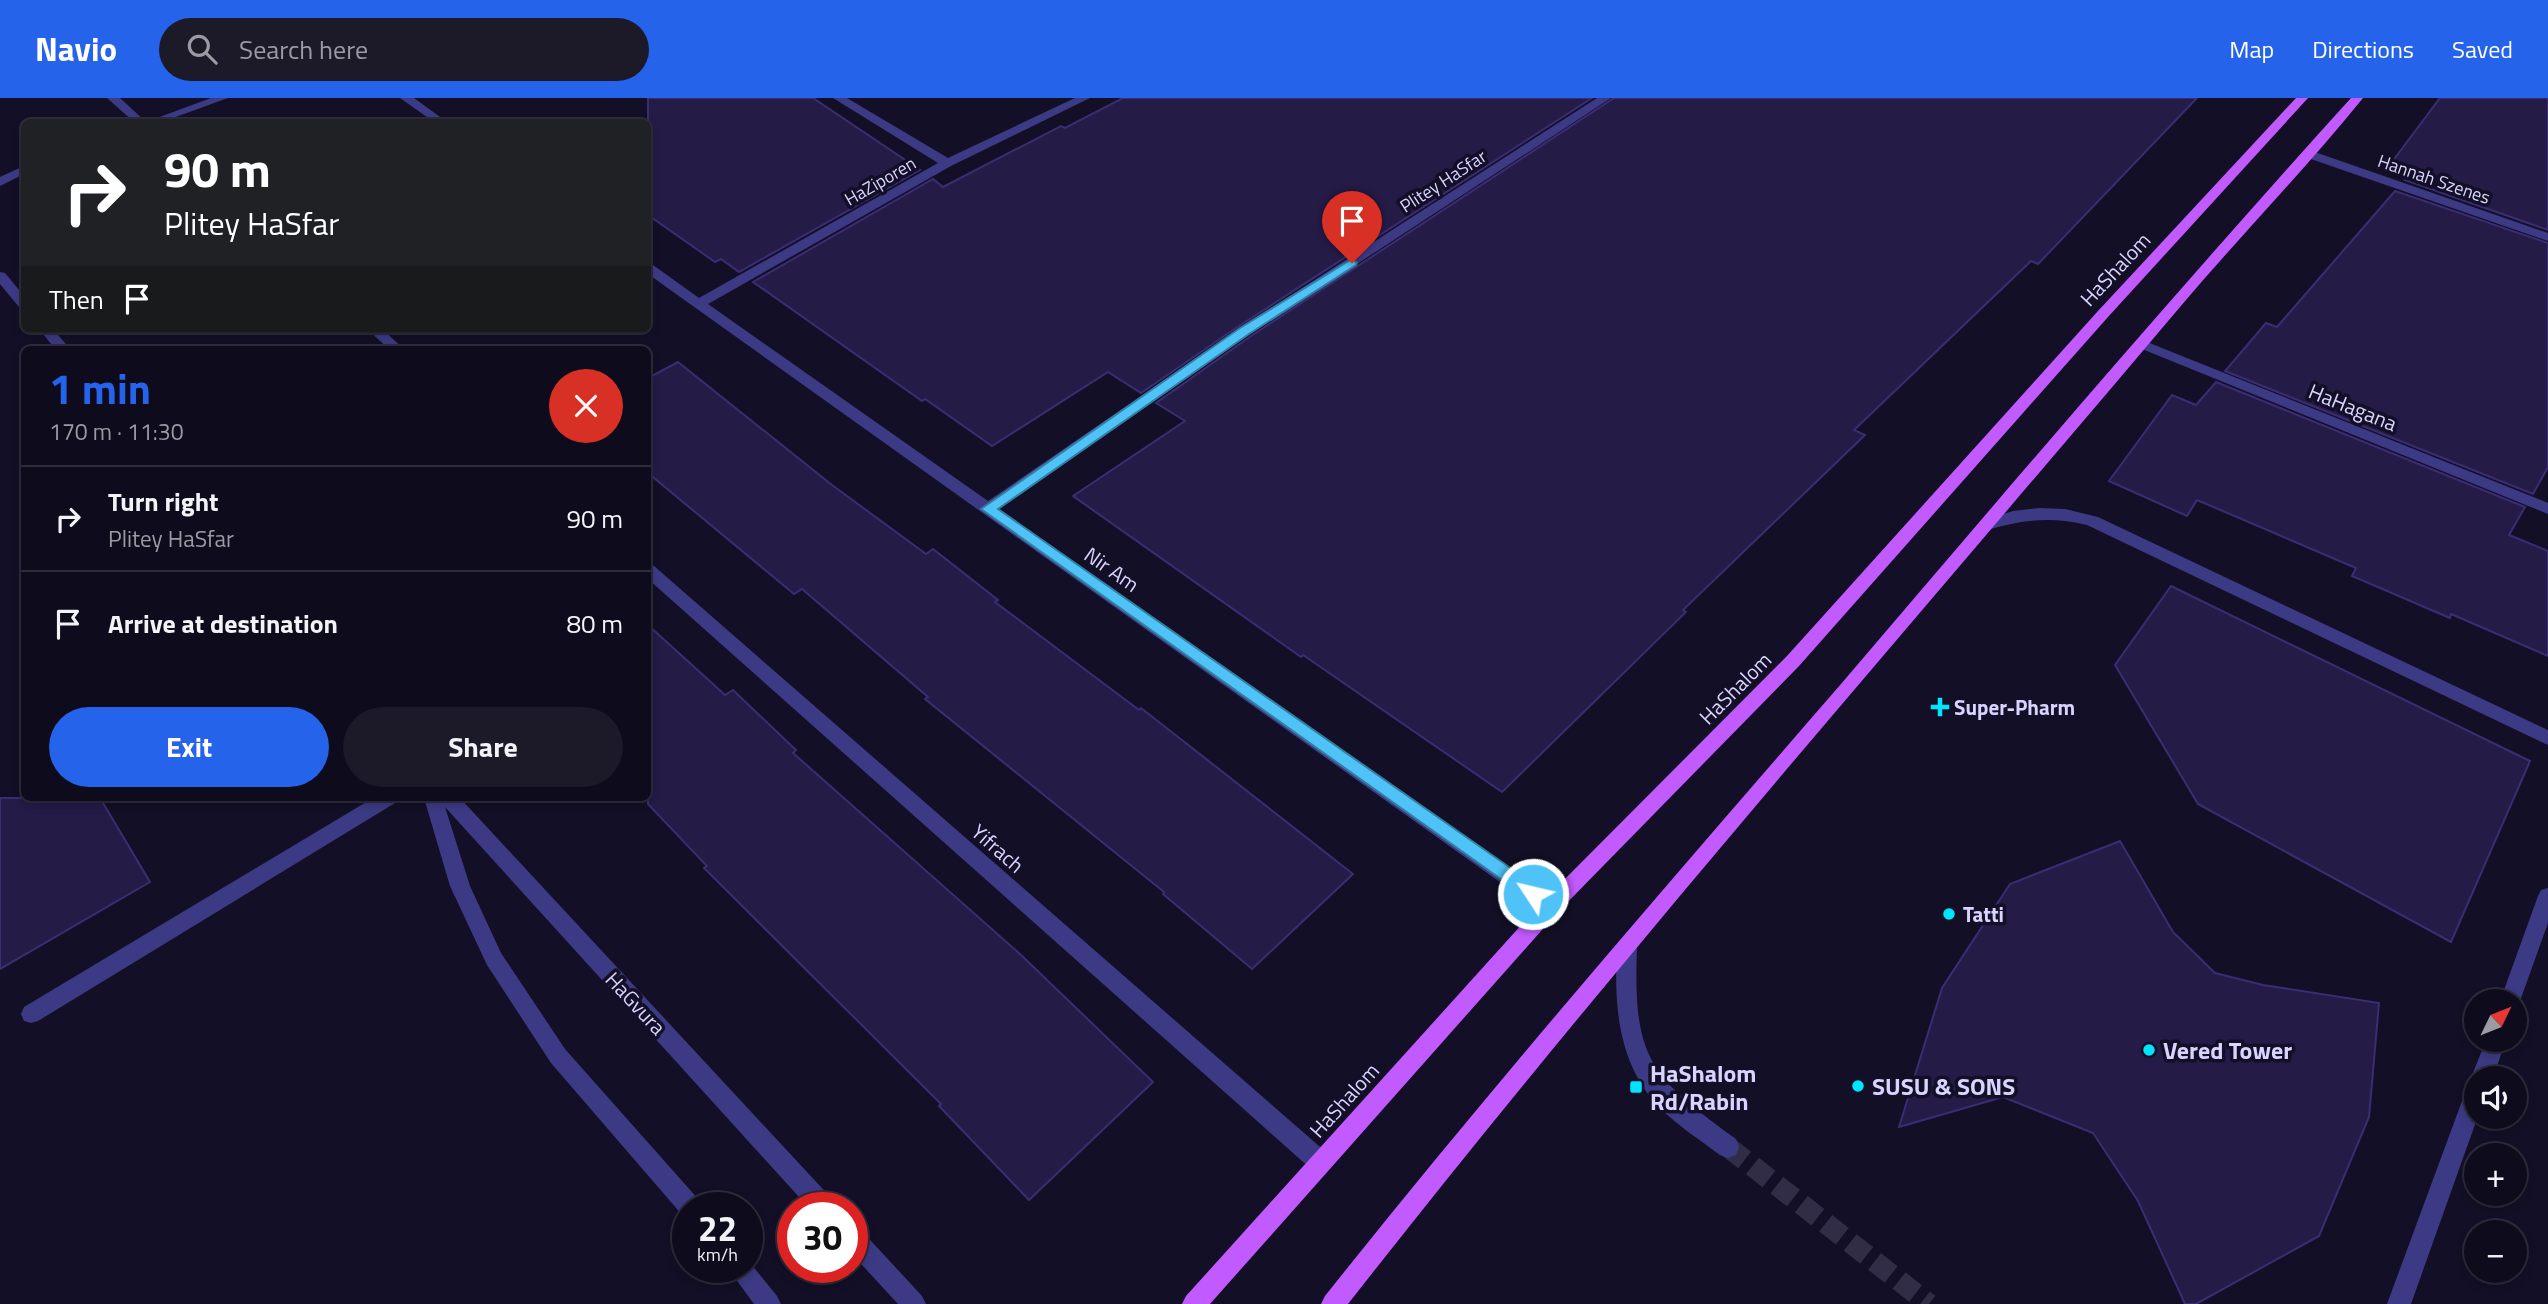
<!DOCTYPE html>
<html lang="en">
<head>
<meta charset="utf-8">
<style>
	:root { --surface:#0e0b1c; --page:#1c1929; --text:#f1f3f6; --muted:#9b9ba3; --line:#2e2b3b; --accent:#2563eb }
	body { margin:0; font-family:"Titillium Web",sans-serif; background:var(--page); color:var(--text); height:100vh; display:flex; flex-direction:column; font-size:26px; white-space:nowrap }
	* { box-sizing:border-box; margin:0 }
	p { font-size:23px; color:var(--muted) }
	.icon { flex:none; width:38px; height:38px; fill:none; stroke:currentColor; stroke-width:2; stroke-linecap:round; stroke-linejoin:round }
	.map { position:relative; flex:1; overflow:hidden }
	.drawer { position:absolute; left:21px; top:248px; width:630px; height:455px; display:flex; flex-direction:column; background:var(--surface); border-radius:10px; box-shadow:0 4px 10px #0003,0 0 0 2px var(--line) }
	.drawer>* { flex:none }
	.guide { position:absolute; left:21px; top:21px; width:630px; height:214px; border-radius:10px; box-shadow:0 4px 10px #0003,0 0 0 2px var(--line); background:#202124; color:#fff; overflow:hidden }
	.needle { width:46px; rotate:47deg }
	.tools { position:absolute; left:2464px; top:891px; display:grid; gap:14px }
	.tools a { display:grid; place-items:center; width:63px; height:63px; border-radius:50%; background:var(--surface); box-shadow:0 4px 10px #0003,0 0 0 2px var(--line); font-size:35px }
	.speed { position:absolute; left:672px; top:1094px; display:flex; gap:14px; font-size:35px; font-weight:700; text-align:center }
	.speed>* { display:grid; place-content:center; width:91px; height:91px; border-radius:50%; background:var(--surface); box-shadow:0 4px 10px #0003,0 0 0 2px var(--line); line-height:1 }
	.speed small { font-size:18px; font-weight:400 }
	.speed .limit { border:10px solid #d22; background:#fff; color:#111 }
	.pin { position:absolute; display:grid; place-items:center; width:60px; height:60px; color:#fff; margin:-72px -30px; border-radius:50% 50% 50% 0; rotate:-45deg; box-shadow:0 0 7px #0007 }
	.pin .icon { rotate:45deg }
	.me { position:absolute; width:77px; margin:-38px; rotate:305deg; stroke-linejoin:round; filter:drop-shadow(0 0 5px #0008) }
	.turn { display:flex; align-items:center; gap:24px; height:147px; padding:0 28px; font-size:32px }
	.turn .icon { width:91px; height:91px; stroke-width:2.5 }
	.turn b { display:block; font-size:49px; line-height:60px }
	.then { display:flex; align-items:center; height:66px; padding:0 28px; background:#0003; gap:14px; font-size:26px }
	.round { display:grid; place-items:center; flex:none; width:74px; height:74px; border-radius:37px; background:var(--page) }
	.summary { display:flex; align-items:center; justify-content:space-between; height:119px; padding:0 28px }
	h1 { font-size:42px; font-weight:700; line-height:52px; color:var(--accent) }
	.button { display:flex; gap:14px; margin-top:auto; padding:14px 28px }
	.button a { flex:1; height:80px; border-radius:42px; background:var(--accent); color:#fff; font-size:28px; font-weight:700; line-height:80px; text-align:center }
	.button a+a { background:var(--page); color:var(--text) }
	ul { padding:0; list-style:none }
	li { display:flex; align-items:center; gap:21px; height:105px; padding:0 28px; border-top:2px solid var(--line) }
	li div { flex:1 }
	li b { display:block; font-size:26px }
	li em { font-style:normal }
	header { display:flex; align-items:center; gap:42px; box-sizing:border-box; height:98px; padding:0 35px; background:var(--accent); color:#fff }
	header strong { font-size:33px }
	nav { display:flex; gap:38px; margin-inline-start:auto; font-size:24px }
	.search { width:490px; height:63px; background:var(--page); display:flex; align-items:center; gap:18px; box-sizing:border-box; padding:0 24px; border-radius:38px; color:var(--muted); font-size:26px }
	.map>svg:first-child { display:block }
</style>
</head>
<body>
<header>
<strong>Navio</strong>
<div class="search"><svg class="icon" aria-label="search" viewBox="0 0 24 24"><circle cx="10" cy="10" r="6"/><path d="M15 15l6 6"/></svg>Search here</div>
<nav><a>Map</a><a>Directions</a><a>Saved</a></nav>
</header>
<div class="map">
<svg width="2548" height="1206" viewBox="0 0 2548 1206">
	<rect width="100%" height="100%" fill="#130f26"/>
	<g fill="#241b47" stroke="#3b2d73" stroke-width="2">
		<polygon points="648,0 813,0 920,72 739,174 721,161 715,164 648,117"/>
		<polygon points="1123,0 1592,0 1239,228 1141,295 1108,274 992,348 925,301 922,303 753,184 933,81 943,89 1061,28 1065,30"/>
		<polygon points="1614,0 2197,0 2038,166 2031,163 1854,332 1865,337 1683,512 1686,514 1502,694 1303,557 1301,559 1073,398 1185,323 1156,305 1251,238"/>
		<polygon points="2440,0 2548,0 2548,132 2405,82 2414,71 2392,64"/>
		<polygon points="2395,93 2548,145 2548,369 2533,396 2225,273 2266,225 2277,229"/>
		<polygon points="678,264 832,387 926,456 933,451 998,502 995,504 1139,612 1141,610 1353,776 1252,871 1163,796 1164,794 925,601 928,599 802,491 794,496 648,375 648,280"/>
		<polygon points="2216,284 2525,409 2509,437 2548,453 2548,558 2451,516 2450,520 2352,478 2356,470 2197,402 2187,418 2109,383 2172,297 2196,307"/>
		<polygon points="2171,488 2530,663 2451,844 2198,706 2115,567"/>
		<polygon points="648,527 725,597 733,592 796,652 793,655 1020,856 1153,984 1029,1102 939,1008 941,1006 704,770 707,768 648,706"/>
		<polygon points="0,700 100,700 150,784 0,871"/>
		<polygon points="2120,743 2173,834 2215,875 2263,887 2379,905 2369,1019 2319,1138 2196,1206 2185,1206 2138,1103 2093,1035 2003,999 1899,1029 1942,890 2010,786"/>
	</g>
	<g fill="none" stroke-linecap="round" stroke-linejoin="round">
		<polyline stroke="#312d47" stroke-width="21" stroke-dasharray="21 10" stroke-linecap="butt" points="1728,1049 1929,1206"/>
		<g fill="#3d3a85" fill-rule="evenodd">
			<polygon points="107,0 120,0 146,24 134,24"/>
			<polygon points="211,0 228,0 162,24 146,24"/>
			<polygon points="400,0 414,0 447,24 434,24"/>
			<polygon points="833,0 847,0 948,60 1075,0 1090,0 951,68 708,206 988,403 1240,230 1597,0 1611,0 1250,236 999,411 1557,803 1560,809 1557,815 1550,818 1543,815 648,176 648,166 653,167 699,200 938,65"/>
			<polygon points="2309,52 2548,135 2548,143 2305,59 2305,53"/>
			<polygon points="24,68 24,76 0,88 0,79"/>
			<polygon points="0,174 5,175 24,198 24,210 19,209 0,186"/>
			<polygon points="39,231 53,231 71,252 56,252"/>
			<polygon points="367,231 382,231 405,252 390,252"/>
			<polygon points="2142,242 2548,405 2548,416 2137,249 2137,243"/>
			<path d="M2039,410L2065,411L2098,419L2548,632V647L2087,427C2051,418 2022,422 1987,432L1979,427L1981,423L2013,413Z"/>
			<polygon points="648,466 654,468 1327,1055 1330,1063 1327,1071 1319,1074 1311,1071 648,481"/>
			<polygon points="373,700 397,700 395,705 38,923 31,925 24,923 21,916 24,909"/>
			<polygon points="424,700 460,700 833,1102 836,1110 809,1110 445,709 470,788 501,855 565,951 699,1102 702,1110 688,1110 688,1120 683,1118 551,965 487,867 450,788"/>
			<polygon points="2548,790 2548,825 2520,903 2515,911 2515,903 2500,903 2538,798 2541,792"/>
			<path d="M1627,839L1634,842L1637,848C1633,960 1648,977 1736,1041L1739,1049L1736,1057L1728,1060L1720,1057C1700,1042 1678,1028 1660,1010C1617,965 1614,907 1617,848L1620,842Z"/>
			<polygon points="2486,942 2506,942 2493,980 2476,980 2478,1018 2411,1206 2387,1206 2465,995 2468,988 2474,986 2471,980"/>
			<polygon points="852,1128 860,1131 922,1198 926,1206 898,1206 852,1156"/>
			<polygon points="747,1161 777,1198 781,1206 754,1206 727,1169 747,1169"/>
		</g>
		<g fill="#c25bff" fill-rule="evenodd">
			<polygon points="2296,0 2308,0 2108,219 1799,568 1557,815 1210,1206 1182,1206 1186,1198 1543,803 1787,558 2098,213"/>
			<path d="M2351,0H2363C2305,72 2240,138 2180,209C1901,539 1615,865 1348,1206H1321L1325,1198C1491,989 1666,788 1841,586C2009,389 2177,192 2351,0Z"/>
		</g>
	</g>
	<polygon fill="#4fc3f7" stroke="#337fa1" stroke-width="2" points="1352,161 1357,165 1356,167 1249,236 998,411 1539,790 1541,796 1539,801 1533,804 981,411 1240,230"/>
	<g fill="#00e5ff" stroke="#130f26" stroke-width="2.5">
		<path d="M1936.5 598.5h7v7h7v7h-7v7h-7v-7h-7v-7h7z"/>
		<circle cx="1949" cy="816" r="7"/>
		<circle cx="2149" cy="952" r="7"/>
		<circle cx="1858" cy="988" r="7"/>
		<rect x="1629" y="982" width="14" height="14" rx="3.5"/>
	</g>
	<g text-anchor="middle" dominant-baseline="central" stroke-width="7" stroke-linejoin="round" paint-order="stroke">
		<g font-size="18" fill="#d9d4ff" stroke="#130f26">
			<text transform="translate(2434 81) rotate(19)">Hannah Szenes</text>
			<text transform="translate(880 83) rotate(-30)">HaZiporen</text>
			<text transform="translate(1443 83) rotate(-33)">Plitey HaSfar</text>
		</g>
		<g font-size="21" fill="#d9d4ff" stroke="#130f26">
			<text transform="translate(2115 171) rotate(-47)">HaShalom</text>
			<text transform="translate(2353 309) rotate(22)">HaHagana</text>
			<text transform="translate(1112 471) rotate(35)">Nir Am</text>
			<text transform="translate(1735 590) rotate(-45)">HaShalom</text>
			<text transform="translate(998 750) rotate(41)">Yifrach</text>
			<text transform="translate(636 905) rotate(47)">HaGvura</text>
			<text transform="translate(1344 1002) rotate(-48)">HaShalom</text>
		</g>
		<g font-size="21" font-weight="bold" fill="#d9d4ff" stroke="#130f26" text-anchor="start">
			<text x="1954" y="609">Super-Pharm</text>
			<text x="1963" y="816">Tatti</text>
		</g>
		<g font-size="24" font-weight="bold" fill="#d9d4ff" stroke="#130f26" text-anchor="start">
			<text x="2163" y="952">Vered Tower</text>
			<text x="1650" y="975">HaShalom<tspan x="1650" dy="28">Rd/Rabin</tspan></text>
			<text x="1872" y="988">SUSU &amp; SONS</text>
		</g>
	</g>
</svg>
<div class="tools">
<a><svg class="needle" viewBox="-14 -14 28 28"><path d="M0-13l5 13h-10z" fill="#e53935"/><path d="M0 13l5-13h-10z" fill="#9b9ba3"/></svg></a>
<a><svg class="icon" aria-label="sound" viewBox="0 0 24 24"><path d="M4 9h4l5-4v14l-5-4H4zM17 9q2 3 0 6"/></svg></a>
<a>+</a>
<a>−</a>
</div>
<div class="speed"><div>22<small>km/h</small></div><div class="limit">30</div></div>
<div class="pin" style="left:1352px;top:165px;background:#d93025"><svg class="icon" aria-label="arrive" viewBox="0 0 24 24"><path d="M6 21V4h12l-3 4 3 4H6"/></svg></div>
<svg class="me" style="left:1533px;top:796px" viewBox="-20 -20 40 40"><circle r="17" fill="#4fc3f7" stroke="#fff" stroke-width="3"/><path d="M0-11L8 9 0 5-8 9z" fill="#fff"/></svg>
<div class="guide">
<div class="turn"><svg class="icon" aria-label="right" viewBox="0 0 24 24"><path d="M7 20v-9h11M14 6l5 5-5 5"/></svg><div><b>90 m</b>Plitey HaSfar</div></div>
<div class="then">Then<svg class="icon" aria-label="arrive" viewBox="0 0 24 24"><path d="M6 21V4h12l-3 4 3 4H6"/></svg></div>
</div>
<section class="drawer">
<div class="summary"><div><h1>1 min</h1><p>170 m · 11:30</p></div><a class="round" style="background:#d93025;color:#fff"><svg class="icon" aria-label="close" viewBox="0 0 24 24"><path d="M6 6l12 12M18 6L6 18"/></svg></a></div>
<ul>
<li><svg class="icon" aria-label="right" viewBox="0 0 24 24"><path d="M7 20v-9h11M14 6l5 5-5 5"/></svg><div><b>Turn right</b><p>Plitey HaSfar</p></div><em>90 m</em></li>
<li><svg class="icon" aria-label="arrive" viewBox="0 0 24 24"><path d="M6 21V4h12l-3 4 3 4H6"/></svg><div><b>Arrive at destination</b></div><em>80 m</em></li>
</ul>
<div class="button"><a>Exit</a><a>Share</a></div>
</section>
</div>
</body>
</html>
